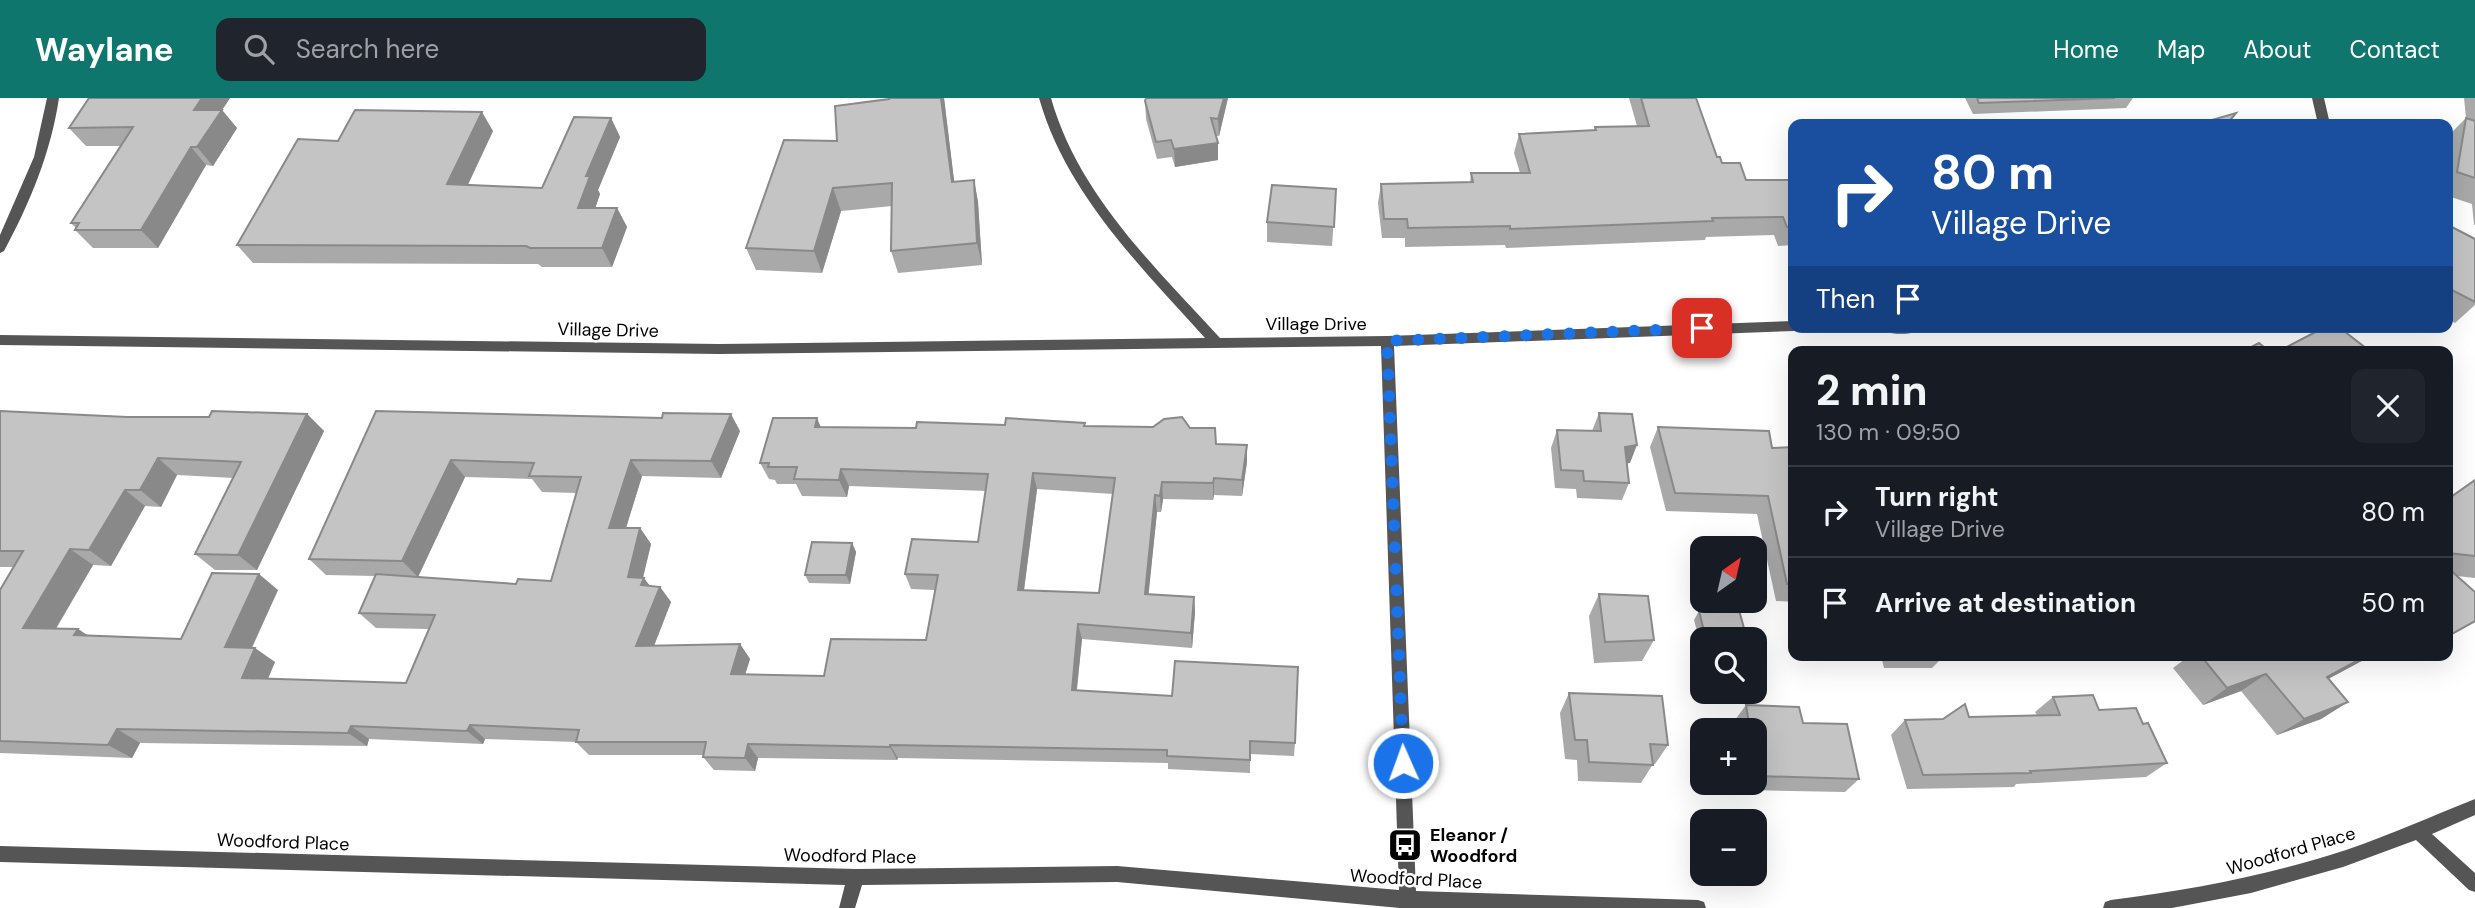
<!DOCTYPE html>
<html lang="en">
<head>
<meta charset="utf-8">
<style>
	:root { --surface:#171b24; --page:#20242c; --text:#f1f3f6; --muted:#9ea1a6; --line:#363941; --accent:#0f766e }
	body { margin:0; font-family:"DM Sans",sans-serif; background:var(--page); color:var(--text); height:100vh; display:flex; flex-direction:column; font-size:26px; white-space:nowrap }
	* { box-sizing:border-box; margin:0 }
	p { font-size:23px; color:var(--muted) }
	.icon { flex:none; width:38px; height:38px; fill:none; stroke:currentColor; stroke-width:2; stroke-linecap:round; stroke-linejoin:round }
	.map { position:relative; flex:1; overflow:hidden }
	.panel { position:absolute; left:1788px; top:248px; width:665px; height:315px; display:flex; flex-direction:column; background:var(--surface); border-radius:14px; box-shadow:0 7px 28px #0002 }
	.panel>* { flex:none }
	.top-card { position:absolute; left:1788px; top:21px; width:665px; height:214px; border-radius:14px; box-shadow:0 7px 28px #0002; background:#1a4fa0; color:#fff; overflow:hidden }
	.needle { width:46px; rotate:34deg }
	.tools { position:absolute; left:1690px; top:438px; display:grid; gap:14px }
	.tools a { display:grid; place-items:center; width:77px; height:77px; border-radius:14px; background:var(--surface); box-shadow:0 7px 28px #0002; font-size:35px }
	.pin { position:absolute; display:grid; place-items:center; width:60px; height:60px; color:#fff; margin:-30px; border-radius:14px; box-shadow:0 4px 10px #0006 }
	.me { position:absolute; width:77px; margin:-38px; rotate:358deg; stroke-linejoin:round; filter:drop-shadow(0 0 5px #0008) }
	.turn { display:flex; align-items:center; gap:24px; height:147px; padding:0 28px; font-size:32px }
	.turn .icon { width:91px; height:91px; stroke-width:2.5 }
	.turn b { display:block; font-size:49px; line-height:60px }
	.then { display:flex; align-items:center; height:66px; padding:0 28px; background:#0003; gap:14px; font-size:26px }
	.round { display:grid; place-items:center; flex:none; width:74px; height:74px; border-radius:14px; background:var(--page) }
	.overview { display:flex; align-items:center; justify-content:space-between; height:119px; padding:0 28px }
	h1 { font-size:42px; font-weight:800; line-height:52px }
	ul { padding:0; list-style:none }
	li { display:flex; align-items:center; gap:21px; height:91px; padding:0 28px; border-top:2px solid var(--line) }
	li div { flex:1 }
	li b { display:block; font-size:26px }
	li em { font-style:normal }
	header { display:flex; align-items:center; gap:42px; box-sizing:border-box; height:98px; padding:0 35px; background:var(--accent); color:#fff }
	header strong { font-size:33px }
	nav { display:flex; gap:38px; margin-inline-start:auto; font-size:24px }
	.search { width:490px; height:63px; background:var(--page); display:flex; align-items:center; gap:18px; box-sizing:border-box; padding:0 24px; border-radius:14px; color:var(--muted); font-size:26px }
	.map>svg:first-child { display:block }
</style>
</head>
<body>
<header>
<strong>Waylane</strong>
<div class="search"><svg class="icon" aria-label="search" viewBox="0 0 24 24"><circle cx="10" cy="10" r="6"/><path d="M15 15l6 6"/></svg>Search here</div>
<nav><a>Home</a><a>Map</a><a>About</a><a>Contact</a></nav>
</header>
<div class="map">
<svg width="2475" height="810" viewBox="0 0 2475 810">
	<rect width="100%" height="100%" fill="#fff"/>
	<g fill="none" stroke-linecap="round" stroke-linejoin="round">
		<g fill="#555" fill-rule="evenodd">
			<path d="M47,0H59C51,54 30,105 4,153L0,155V137L34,59Z"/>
			<path d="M1039,0H1051C1078,96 1154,168 1220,240L1387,238L1794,223V229H1800L1794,233L1394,248L1416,793L1698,802L1704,804L1706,810H1400L1117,784L862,787L855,810H839L845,787L0,764V748L856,771L1117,768L1399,792L1381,248L719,256L0,247V237L719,246L1205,240C1140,168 1066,95 1039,0Z"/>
			<polygon points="2312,0 2324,0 2330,26 2318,26"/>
			<path d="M1874,229H1928C1920,238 1882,238 1874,229Z"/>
			<path d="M2475,701V717L2432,736L2475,775V794L2469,792L2416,742L2343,769L2251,795L2172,810H2103L2105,804L2111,802C2191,792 2269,777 2346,752C2390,737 2432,718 2475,701Z"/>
		</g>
	</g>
	<g fill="#a9a9a9" fill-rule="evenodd">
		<polygon points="89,0 230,0 222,12 237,30 213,68 206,67 158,150 93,150 75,132 76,130 71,125 120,48 86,48 69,30"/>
		<polygon points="889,0 944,0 954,84 974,82 978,104 982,167 898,175 891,153 892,108 841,113 822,175 756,172 746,150 837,43"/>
		<polygon points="1146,0 1228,0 1219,38 1216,38 1218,45 1218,62 1175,69 1172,59 1157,61 1146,21 1145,3"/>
		<polygon points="1629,0 1696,0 1717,59 1722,65 1746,82 1794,82 1794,147 1778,148 1774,137 1706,139 1705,142 1506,150 1505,147 1405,149 1405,140 1382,140 1378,105 1381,86 1470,85 1471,75 1520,75 1514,55 1519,36 1594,32 1595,29 1637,28"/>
		<polygon points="1965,0 2133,0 2126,10 1973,16"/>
		<polygon points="2464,0 2475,0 2475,127 2474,127 2472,106 2448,98 2448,38 2466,20"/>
		<polygon points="611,20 620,39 598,92 600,96 595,110 617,110 627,129 612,169 542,169 538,166 253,165 237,147 338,43 493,33 468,87 542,90"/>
		<polygon points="1336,91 1332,148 1267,144 1267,124"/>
		<polygon points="2448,127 2475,141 2475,207 2455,225 2448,221"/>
		<path d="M0,313L127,319H209L307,316L324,333L257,472H215L195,456L234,380L177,377L161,409L145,408L111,468L93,467L56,531H78L88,538L181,541L278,492L252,550L275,564L268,581L406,585L429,531L376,530L359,515L375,478L326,477L309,461L376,313L740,333L721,380L642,378L626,430H640L651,446L643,480L650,488L660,489L671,504L654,548L740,546L750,561L745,576L824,578L926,542L935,492L911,491L905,476L978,444L986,393L849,388L847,399L802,398L796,386H777L775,382L769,381L760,365L821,329L916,330L1005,327L1190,330L1216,346L1247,347V364L1242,398L1214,397L1213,402L1163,401L1161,414H1157L1148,497L1194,499L1195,514L1192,550L1082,541L1077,592L1295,645L1294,658L1250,656V675L1168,671V665L898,660L897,662L758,660L755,673L714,672L703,659V657H589L576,644L485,641L483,646L369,641L367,648L140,645L132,660L0,655V492L14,469H0ZM465,379L532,381L542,394L577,395L551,483L516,486L418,479ZM1037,391L1113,396L1099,495L1024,492Z"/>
		<polygon points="1599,315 1630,365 1627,365 1629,385 1622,402 1577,400 1576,391 1555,390 1551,350 1557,332 1592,333"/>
		<polygon points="1658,329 1772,350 1794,349 1794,504 1776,503 1757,416 1666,413 1650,349"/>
		<polygon points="2475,382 2475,480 2457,478 2475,494 2475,524 2448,539 2448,401"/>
		<polygon points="852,445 856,454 850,486 809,485 805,477"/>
		<polygon points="1599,496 1654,542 1642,563 1594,565 1589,518"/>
		<polygon points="1699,513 1747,541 1703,541 1703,556 1694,522"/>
		<polygon points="1881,558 1938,558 1940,562 1932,570 1884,570"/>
		<polygon points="2189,558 2371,558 2328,581 2348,604 2321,621 2277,637 2241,593 2203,607 2173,570"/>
		<polygon points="2405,558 2415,558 2409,562"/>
		<polygon points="1569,595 1668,647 1655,666 1653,666 1641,685 1578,683 1577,662 1565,661 1560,615"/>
		<polygon points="2053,599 2143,626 2167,665 2146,679 2016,686 2014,689 1907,691 1891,637 1905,622 1943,621 1969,619 2037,617 2035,614"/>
		<polygon points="1746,607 1803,625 1859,681 1845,694 1747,692 1746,684 1755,684 1755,632 1737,632 1735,622"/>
	</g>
	<g fill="#898989">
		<polygon points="202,0 230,0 222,12 237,30 213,68 197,49 194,12"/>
		<polygon points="941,0 944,0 957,106 952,84"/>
		<polygon points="1224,0 1228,0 1219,38 1218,21"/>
		<polygon points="482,14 493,33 459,105 447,86"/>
		<polygon points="611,20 620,39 598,92 600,96 589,129 578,110 586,78"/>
		<polygon points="1218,45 1218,62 1175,69 1174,51"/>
		<polygon points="191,49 206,67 158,150 141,132"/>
		<polygon points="974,82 978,104 982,167 977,145"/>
		<polygon points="833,90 841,113 822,175 814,153"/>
		<polygon points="617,110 627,129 612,169 602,150"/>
		<polygon points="307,316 324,333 257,472 238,457"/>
		<polygon points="731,316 740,333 721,380 711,363"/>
		<polygon points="817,320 824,337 815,329"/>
		<polygon points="1247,347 1247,364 1242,398 1242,382"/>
		<polygon points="1637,347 1630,365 1617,367 1625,349"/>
		<polygon points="158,360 177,377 161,409 140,392"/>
		<polygon points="451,362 465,379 418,479 402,463"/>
		<polygon points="631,362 642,378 621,446 609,430"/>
		<polygon points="841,371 849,388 847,399 839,382"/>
		<polygon points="1033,375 1037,391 1022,507 1018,492"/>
		<polygon points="1214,380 1214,397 1213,402 1213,385"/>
		<polygon points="1162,384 1163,401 1161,414 1160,398"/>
		<polygon points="125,392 145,408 111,468 89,452"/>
		<polygon points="1155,397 1157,414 1147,512 1145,496"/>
		<polygon points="640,430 651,446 641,487 644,480 656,496 628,479"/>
		<polygon points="852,445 856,454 850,486 846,477"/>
		<polygon points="70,451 93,467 47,545 23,530"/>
		<polygon points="259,476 278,492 245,564 225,549"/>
		<polygon points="660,489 671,504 648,563 636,548"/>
		<polygon points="1194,499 1195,514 1192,550 1191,535"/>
		<polygon points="1078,526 1082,541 1075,606 1072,592"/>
		<polygon points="78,531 101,546 74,537"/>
		<polygon points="740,546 750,561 741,590 731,576"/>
		<polygon points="255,550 275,564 262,594 242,580"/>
		<polygon points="2366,558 2371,558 2300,596 2327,579"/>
		<polygon points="2266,576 2241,593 2203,607 2227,590"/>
		<polygon points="2348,604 2321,621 2277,637 2304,621"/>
		<polygon points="470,627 485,641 483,646 467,633"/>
		<polygon points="351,628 369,641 367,648 348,635"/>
		<polygon points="117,631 140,645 132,660 108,647"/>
		<polygon points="748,646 758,660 755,673 745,660"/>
		<polygon points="890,647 898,660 897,662 890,649"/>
	</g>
	<g fill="#c4c4c4" stroke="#898989" stroke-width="2" fill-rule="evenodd">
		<polygon points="89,0 202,0 194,12 222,12 197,49 191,49 141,132 75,132 79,125 71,125 133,29 69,30"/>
		<polygon points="889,0 941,0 952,84 974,82 977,145 891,153 892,85 833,90 814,153 746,150 784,42 837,43 835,8 889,1"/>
		<polygon points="1146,0 1224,0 1218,21 1211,20 1218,45 1174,51 1171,42 1156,44 1145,3"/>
		<polygon points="1641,0 1696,0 1717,59 1720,59 1722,65 1740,65 1746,82 1794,82 1794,129 1787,129 1783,119 1712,120 1713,123 1510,131 1510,128 1408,130 1407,121 1384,121 1381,86 1473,84 1471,75 1530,75 1519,36 1596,32 1595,29 1649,28"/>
		<polygon points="1977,0 2115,0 1979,5"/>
		<polygon points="355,12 482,14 447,86 518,89 542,90 574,19 611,20 586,78 590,78 578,110 617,110 602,150 530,150 526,148 237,147 298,41 338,43"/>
		<polygon points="2236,15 2227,26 2198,26"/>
		<polygon points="2466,20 2475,23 2475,80 2457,74"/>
		<polygon points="1272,87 1336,91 1334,129 1267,124"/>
		<polygon points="2448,127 2475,141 2475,204 2448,190"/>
		<polygon points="2325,229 2334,229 2340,234 2344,233 2371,254 2277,254"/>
		<polygon points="2259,245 2270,254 2242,254"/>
		<path d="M0,313L127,319H209L212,313L307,316L238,457L195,456L241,364L158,360L140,392H125L89,452L70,451L23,530L78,531L74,537L181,541L212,475L259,476L225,549L255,550L242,580L406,585L435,517L359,515L376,476L516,486L518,481L551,483L581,379L529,378L534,365L451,362L402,463L309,461L376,313L662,320L663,315L731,316L711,363L631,362L609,430H640L628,479L644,480L641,487L660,489L636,548L740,546L731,576L824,578L831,541L926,542L938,477L905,476L912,441L978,444L988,376L841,371L839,382L794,381L797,369H768L769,365H760L773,320H817L815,329L916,330L917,324L1005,327L1006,320L1085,325L1084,328L1153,329L1164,321L1182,319L1190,330H1215L1216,346L1247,347L1242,382L1214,380L1213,385L1162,384L1160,398L1155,397L1145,496L1194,499L1191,535L1078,526L1072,592L1172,598L1175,563L1298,569L1295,645L1250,643V662L1167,658V652L890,647V649L748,646L745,660L703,659L706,644H576L579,632L470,627L467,633L351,628L348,635L117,631L108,647L0,643V492L23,453H0ZM1033,375L1115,380L1099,495L1018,492Z"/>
		<polygon points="1599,315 1632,316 1637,347 1625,349 1629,385 1584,383 1583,373 1561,372 1557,332 1601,333"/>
		<polygon points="1658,329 1769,333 1772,350 1794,349 1794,486 1787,486 1768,398 1675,395"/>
		<polygon points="2475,382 2475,458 2448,455 2448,401"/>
		<polygon points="812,444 852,445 846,477 805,477"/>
		<polygon points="2448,470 2475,494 2475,523 2448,538"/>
		<polygon points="1599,496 1648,498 1654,542 1605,544"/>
		<polygon points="1739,512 1747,541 1706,541 1699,513"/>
		<polygon points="1890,558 1938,558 1940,562 1891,562"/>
		<polygon points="2201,558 2366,558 2327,579 2348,604 2304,621 2266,576 2227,590"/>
		<polygon points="1569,595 1662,598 1668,647 1650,646 1653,667 1589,664 1587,642 1575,642"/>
		<polygon points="2093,597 2099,612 2136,610 2143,626 2148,625 2167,665 2030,673 2031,675 1923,677 1905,622 1943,621 1965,606 1969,619 2060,617 2053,599"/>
		<polygon points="1746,607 1799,609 1803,625 1847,626 1859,681 1759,678 1755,659 1755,632 1750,632"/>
	</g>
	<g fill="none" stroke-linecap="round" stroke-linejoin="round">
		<polyline stroke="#1a73e8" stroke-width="12" stroke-dasharray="0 21.6" points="1403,665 1387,243 1702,230"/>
	</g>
	<defs>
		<g id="bus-square" transform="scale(1.75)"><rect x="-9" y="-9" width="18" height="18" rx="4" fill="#000" stroke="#fff"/><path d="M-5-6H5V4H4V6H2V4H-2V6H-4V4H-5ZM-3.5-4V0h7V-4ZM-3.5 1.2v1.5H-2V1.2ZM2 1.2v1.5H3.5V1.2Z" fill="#fff"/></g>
	</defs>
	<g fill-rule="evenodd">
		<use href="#bus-square" x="1405" y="747"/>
	</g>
	<g text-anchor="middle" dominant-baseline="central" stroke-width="5" stroke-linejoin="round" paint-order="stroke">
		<g font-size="18" fill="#000" stroke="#fff">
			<text x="1316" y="226">Village Drive</text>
			<text transform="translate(608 232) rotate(1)">Village Drive</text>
			<text transform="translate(283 744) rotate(2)">Woodford Place</text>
			<text transform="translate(2291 753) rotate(-16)">Woodford Place</text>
			<text transform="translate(850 758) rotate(1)">Woodford Place</text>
			<text transform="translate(1416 781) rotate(3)">Woodford Place</text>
		</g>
		<g font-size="18" font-weight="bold" fill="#000" stroke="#fff" text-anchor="start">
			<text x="1430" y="737">Eleanor /<tspan x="1430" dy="21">Woodford</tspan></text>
		</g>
	</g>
</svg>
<div class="tools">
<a><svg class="needle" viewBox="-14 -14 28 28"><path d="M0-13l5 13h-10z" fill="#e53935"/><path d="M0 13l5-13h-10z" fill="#9ea1a6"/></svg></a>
<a><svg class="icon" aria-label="search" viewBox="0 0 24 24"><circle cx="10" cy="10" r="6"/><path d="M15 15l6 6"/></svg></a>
<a>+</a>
<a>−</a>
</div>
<div class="pin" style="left:1702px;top:230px;background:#d93025"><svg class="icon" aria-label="arrive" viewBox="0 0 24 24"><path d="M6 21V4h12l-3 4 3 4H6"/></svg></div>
<svg class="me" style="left:1403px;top:665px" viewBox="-20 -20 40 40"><circle r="17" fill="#1a73e8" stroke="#fff" stroke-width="3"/><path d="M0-11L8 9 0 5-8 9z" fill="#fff"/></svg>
<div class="top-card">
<div class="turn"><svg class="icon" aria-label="right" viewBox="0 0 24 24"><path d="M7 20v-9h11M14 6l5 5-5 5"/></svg><div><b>80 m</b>Village Drive</div></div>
<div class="then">Then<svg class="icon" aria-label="arrive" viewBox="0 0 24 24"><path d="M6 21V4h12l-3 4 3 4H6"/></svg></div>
</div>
<section class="panel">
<div class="overview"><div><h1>2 min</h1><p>130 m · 09:50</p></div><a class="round"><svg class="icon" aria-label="close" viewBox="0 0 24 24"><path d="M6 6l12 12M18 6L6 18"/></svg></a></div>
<ul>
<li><svg class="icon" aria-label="right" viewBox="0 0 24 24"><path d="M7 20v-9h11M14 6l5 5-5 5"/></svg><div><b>Turn right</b><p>Village Drive</p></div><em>80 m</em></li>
<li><svg class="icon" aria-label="arrive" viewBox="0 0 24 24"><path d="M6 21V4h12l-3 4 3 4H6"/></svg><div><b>Arrive at destination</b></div><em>50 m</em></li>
</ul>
</section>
</div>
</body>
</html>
